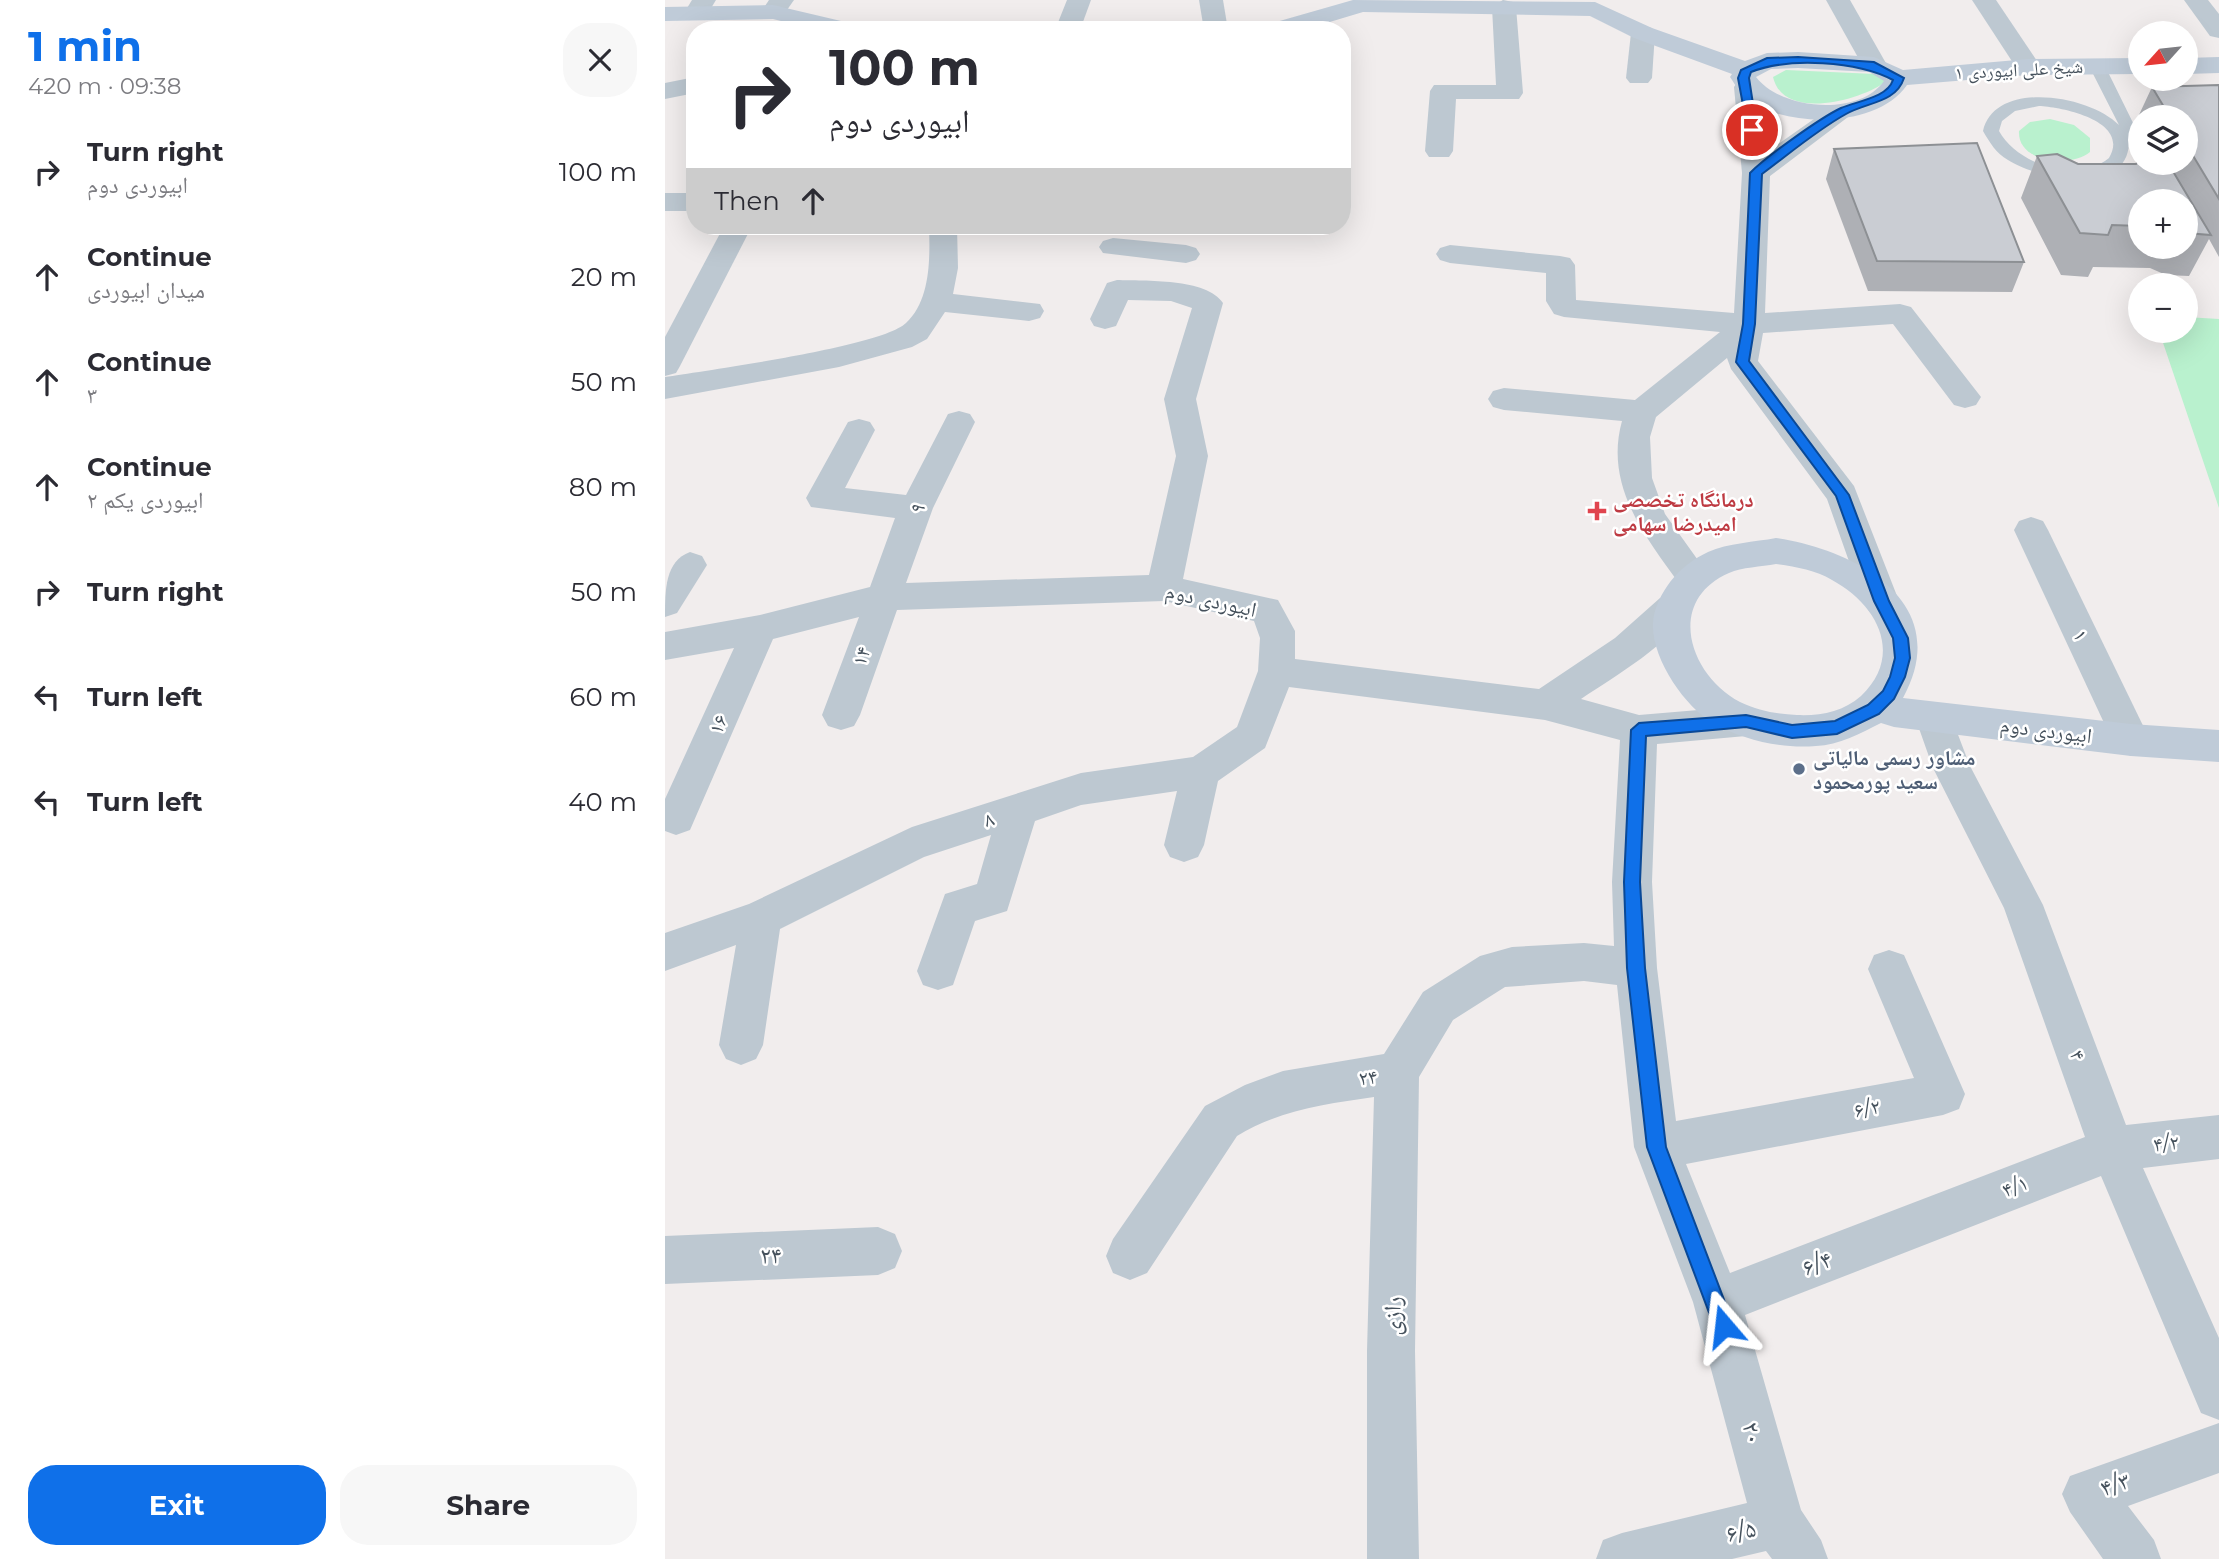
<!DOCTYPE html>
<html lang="en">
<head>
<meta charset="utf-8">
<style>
	:root { --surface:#fff; --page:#f7f7f7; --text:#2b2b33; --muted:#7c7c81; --accent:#0f70e9 }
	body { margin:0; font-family:Montserrat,"Noto Naskh Arabic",sans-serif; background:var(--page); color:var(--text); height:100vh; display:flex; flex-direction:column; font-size:26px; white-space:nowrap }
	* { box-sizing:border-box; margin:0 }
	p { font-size:23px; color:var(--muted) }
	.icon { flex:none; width:38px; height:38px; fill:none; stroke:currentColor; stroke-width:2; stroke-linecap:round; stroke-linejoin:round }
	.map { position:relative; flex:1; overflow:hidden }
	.drawer { display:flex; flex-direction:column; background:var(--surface); width:665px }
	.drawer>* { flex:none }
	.top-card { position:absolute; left:21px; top:21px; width:665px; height:214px; border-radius:28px; box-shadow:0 7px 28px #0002; background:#fff; color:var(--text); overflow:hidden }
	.needle { width:46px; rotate:243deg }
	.controls { position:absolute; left:1463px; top:21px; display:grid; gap:14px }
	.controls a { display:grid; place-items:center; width:70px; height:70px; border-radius:50%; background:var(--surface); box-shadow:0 7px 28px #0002; font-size:35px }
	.pin { position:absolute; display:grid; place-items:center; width:60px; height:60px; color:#fff; margin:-30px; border:4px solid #fff; border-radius:50%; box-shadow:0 2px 7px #0007 }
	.me { position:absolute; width:77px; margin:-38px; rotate:343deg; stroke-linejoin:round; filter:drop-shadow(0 0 5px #0008) }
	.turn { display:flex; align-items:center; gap:24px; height:147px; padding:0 28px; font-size:32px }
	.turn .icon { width:91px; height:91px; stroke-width:2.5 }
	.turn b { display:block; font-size:49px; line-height:60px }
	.then { display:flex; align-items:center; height:66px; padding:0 28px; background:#0003; gap:14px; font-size:26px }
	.round { display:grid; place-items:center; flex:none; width:74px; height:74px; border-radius:28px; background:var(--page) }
	.headline { display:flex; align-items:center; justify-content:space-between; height:119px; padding:0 28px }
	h1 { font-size:42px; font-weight:700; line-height:52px; color:var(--accent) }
	.cta { display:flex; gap:14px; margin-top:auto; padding:14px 28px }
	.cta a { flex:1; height:80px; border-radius:28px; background:var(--accent); color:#fff; font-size:28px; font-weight:700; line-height:80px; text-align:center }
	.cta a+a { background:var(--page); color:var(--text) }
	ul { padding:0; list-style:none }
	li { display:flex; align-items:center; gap:21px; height:105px; padding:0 28px }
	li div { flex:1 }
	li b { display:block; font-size:26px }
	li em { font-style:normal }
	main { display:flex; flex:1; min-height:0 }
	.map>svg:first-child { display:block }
</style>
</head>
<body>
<main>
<section class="drawer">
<div class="headline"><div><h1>1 min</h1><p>420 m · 09:38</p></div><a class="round"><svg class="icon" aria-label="close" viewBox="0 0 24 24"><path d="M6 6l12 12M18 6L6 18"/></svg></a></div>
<ul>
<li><svg class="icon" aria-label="right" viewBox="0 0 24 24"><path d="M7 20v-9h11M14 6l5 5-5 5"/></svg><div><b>Turn right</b><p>ابیوردی دوم</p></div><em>100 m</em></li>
<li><svg class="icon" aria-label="ahead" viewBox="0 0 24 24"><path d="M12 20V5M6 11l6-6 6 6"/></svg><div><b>Continue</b><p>میدان ابیوردی</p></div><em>20 m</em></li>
<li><svg class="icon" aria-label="ahead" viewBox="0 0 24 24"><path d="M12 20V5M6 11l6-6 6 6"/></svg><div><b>Continue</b><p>۳</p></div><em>50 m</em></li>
<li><svg class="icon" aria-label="ahead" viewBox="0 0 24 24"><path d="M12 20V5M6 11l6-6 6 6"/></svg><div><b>Continue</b><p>۲ ابیوردی یکم</p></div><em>80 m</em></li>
<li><svg class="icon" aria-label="right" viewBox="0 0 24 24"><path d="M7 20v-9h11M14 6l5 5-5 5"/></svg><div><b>Turn right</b></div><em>50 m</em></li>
<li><svg class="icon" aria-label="left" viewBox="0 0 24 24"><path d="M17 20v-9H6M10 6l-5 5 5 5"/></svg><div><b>Turn left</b></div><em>60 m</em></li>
<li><svg class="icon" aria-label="left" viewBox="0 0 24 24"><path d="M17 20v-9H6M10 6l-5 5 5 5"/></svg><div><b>Turn left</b></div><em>40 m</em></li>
</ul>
<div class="cta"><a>Exit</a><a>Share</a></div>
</section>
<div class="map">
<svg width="1554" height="1559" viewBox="0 0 1554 1559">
	<rect width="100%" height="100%" fill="#f1eded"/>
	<g fill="#b9f1ce">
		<path d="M1121,70L1210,74L1220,77L1219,83C1193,101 1118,121 1108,77Z"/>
		<path d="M1385,119L1409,125L1425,138V152C1407,168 1352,163 1354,131L1365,122Z"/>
		<polygon points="1521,317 1554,319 1554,508 1494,331 1521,331"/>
	</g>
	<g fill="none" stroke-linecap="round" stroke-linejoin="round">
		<path fill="#bdc8d1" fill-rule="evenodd" d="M1432,61L1440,66L1475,137V143H1464C1462,198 1372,179 1343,160C1331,153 1325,143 1318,131C1330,79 1425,95 1454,125L1424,66ZM1374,106C1397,107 1466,121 1444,158C1412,184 1353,165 1334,131L1337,121L1350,111Z"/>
		<g fill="#bdc8d1" fill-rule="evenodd">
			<polygon points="27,0 51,0 40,18 22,18 19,13"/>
			<polygon points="104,0 129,0 117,17 99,17 96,12"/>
			<polygon points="402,0 426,0 415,30 390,30"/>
			<polygon points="534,0 558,0 563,30 539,30"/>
			<polygon points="838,0 848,2 851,7 858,93 854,99 791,99 788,151 784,157 764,157 760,151 765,91 769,85 831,85 827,7"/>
			<polygon points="1161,0 1185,0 1222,65 1218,70 1200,70"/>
			<polygon points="1307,0 1331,0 1376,67 1372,72 1354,72"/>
			<polygon points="1519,0 1543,0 1554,14 1554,38 1545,36"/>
			<polygon points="978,26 987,28 990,33 987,78 983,83 965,83 961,78 966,33 969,28"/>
			<polygon points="30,77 30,93 0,99 0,83"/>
			<path d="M1082,79L1091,81L1095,87L1102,152L1169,105H1187L1191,111L1105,176L1100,313L1235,304L1246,307L1316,397L1311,405L1300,408L1289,405L1228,324L1098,333L1093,361L1189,486L1234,601L1228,611L1216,615L1204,611L1198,601L1162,499L1066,369L1062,358L991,417L985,437L987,478L1000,514L1045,577L1040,586L1028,590L1016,586C980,536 939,486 957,421L839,410L828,407L823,399L828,391L839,388L970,400L1055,332L899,317L889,314L881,301V273L785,263L775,260L771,254L775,248L785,245L895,256L905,258L910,265L911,300L1069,313L1077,173L1069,87L1073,81Z"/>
			<rect x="0" y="193" width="30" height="18"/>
			<polygon points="59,226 87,226 15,366 11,373 0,376 0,337"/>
			<path d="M264,226H292L293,268L288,294L375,304L379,311L375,318L364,321L280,312L262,339L247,347L174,367L0,399V377C43,370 216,347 241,323C266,300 265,257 264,226Z"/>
			<polygon points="448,238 521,245 531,248 535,254 531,260 521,263 438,253 434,247 438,241"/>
			<path d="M452,280C479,281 542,278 558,303L531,399L543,456L518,579L613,600L630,631V659L874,689L950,638L995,598L1008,594L1021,598L1026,608C1006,644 950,676 916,699L974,715L1081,706L1094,710L1100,721L1094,732L1081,736L992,744L987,882L992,968L1011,1121L1249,1078L1203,969L1209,955L1224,950L1239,955L1300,1094L1294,1109L1278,1115L1021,1164L1065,1273L1420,1137L1339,908L1268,768L1250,717L1256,706L1269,702L1282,706L1305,766L1378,905L1461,1125L1554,1115V1159L1478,1168L1554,1338V1420L1536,1413L1436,1176L1080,1315L1136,1510L1156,1540L1163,1559H1107L1101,1551L1067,1559H931L938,1540L957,1533L1082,1503L1028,1302L969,1147L952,985L919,981L840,987L788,1020L754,1077L750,1351L754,1559H702V1351L709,1097C661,1104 614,1110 572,1136L482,1273L465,1280L448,1273L441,1256L448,1239L540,1106L580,1085L618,1071L719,1054L758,992L815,956L847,947L919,943L949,946L947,882L955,740L880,720L624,687L600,748L553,781L539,845L533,857L519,862L505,857L499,845L512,791L416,805L370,821L342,911L310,921L288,985L273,990L258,985L252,971L280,894L312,884L326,835L259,857L115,929L98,1045L91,1059L76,1065L61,1059L54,1045L71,945L0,971V933L84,904L247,827L416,773L528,757L572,727L593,671L595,638L589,621L499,601L232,610L195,715L189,726L176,730L163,726L157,715L194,617L108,639L25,830L11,835L0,831V799L69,648L0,660V632L95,615L205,587L230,518L146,507L141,498L183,422L194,419L205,422L210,430L180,488L241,495L283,414L294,411L305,414L310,422L268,508L241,583L484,575L511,456L499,399L527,308L506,301L463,300L451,326L440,329L429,326L425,319L442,283Z"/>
			<polygon points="1366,517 1378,521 1383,530 1485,740 1479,751 1466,756 1453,751 1447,740 1349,530 1354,521"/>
			<path d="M25,552L37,556L42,565L12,613L0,617C0,590 0,561 25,552Z"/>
			<polygon points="213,1227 230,1234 237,1251 230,1268 213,1275 0,1284 0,1236"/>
			<polygon points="1554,1423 1554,1473 1463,1506 1489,1540 1496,1559 1438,1559 1405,1512 1397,1494 1405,1476"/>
		</g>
		<g fill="#bfcbd8" fill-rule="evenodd">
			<path d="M688,0L930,2L987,28L1080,61L1102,53L1133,52L1209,57L1238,70L1363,59L1475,58V74L1363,75L1242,85C1213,128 1121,129 1082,99C1075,94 1070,84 1065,77L1067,74L969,38L925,16L698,12L638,30H598L601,25ZM1133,68L1204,72L1219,81C1194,117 1116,110 1091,77L1106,69Z"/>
			<polygon points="108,5 193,25 196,30 152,30 108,19 0,21 0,7"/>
			<polygon points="1554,57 1554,73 1521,74 1521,58"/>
			<path d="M1111,538C1192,550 1290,603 1238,698L1466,724L1554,730V762L1466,756L1229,727L1216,723C1196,733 1174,745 1151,746C1116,749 1078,740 1048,723C1018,706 981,651 989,615C996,587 1017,564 1043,552C1063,543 1090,542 1111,538ZM1111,564C1131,567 1150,570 1167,580C1213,605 1239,655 1196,696C1178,712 1155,716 1132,715C1111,714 1094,711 1075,702C1024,675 1000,601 1064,573C1077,567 1096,567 1111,564Z"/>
		</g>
	</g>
	<g fill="#aeb0b5" fill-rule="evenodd">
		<path d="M1554,85V257L1544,239L1524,276L1501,275L1485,268L1428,267L1423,277L1396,275L1356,198L1372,156L1413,164L1521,163V117H1475V121L1473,117L1487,87ZM1475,201H1521V247H1475Z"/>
		<polygon points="1169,149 1359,262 1347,292 1203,291 1161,179"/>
	</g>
	<g fill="#cacdd3" stroke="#8d9094" stroke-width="2">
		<polygon points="1554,85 1554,199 1521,144 1521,117 1505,117 1487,87"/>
		<polygon points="1312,143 1359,262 1212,261 1169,149"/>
		<polygon points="1392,154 1413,164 1471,164 1475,159 1475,163 1503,163 1546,235 1521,233 1521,201 1475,201 1475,226 1447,225 1443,235 1415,233 1372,156"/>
	</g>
	<path fill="#0f70e9" stroke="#0a4997" stroke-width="2" d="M1133,57L1209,62L1239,78C1231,103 1202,102 1181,114C1152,130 1124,154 1097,174L1090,324L1084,361L1184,495L1224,601L1243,638L1245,658L1240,677L1229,699L1214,714L1172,734L1127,738L1081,727L981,736L975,882L980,968L1001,1147L1069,1326L1066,1333L1059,1336L1052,1333L1049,1326L982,1147L962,968L959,882L966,730L974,723L1081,715L1127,725L1170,721L1203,705L1218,691L1225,677L1230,658L1228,638L1209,601L1171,496L1071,362L1078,324L1085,173C1102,156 1155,118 1176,108C1192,101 1222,98 1228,80C1192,61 1124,57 1086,72L1084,78L1092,130L1083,132L1073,78L1076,70L1102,58Z"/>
	<path fill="#e0444e" stroke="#fff" stroke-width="2.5" d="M928.5 500.5h7v7h7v7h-7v7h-7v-7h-7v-7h7z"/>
	<circle fill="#5c6f8a" stroke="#fff" stroke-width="2.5" cx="1134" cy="769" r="7"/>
	<g text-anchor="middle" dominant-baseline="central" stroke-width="5" stroke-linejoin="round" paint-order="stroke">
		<g font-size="18" fill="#45515c" stroke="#fff">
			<text transform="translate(1354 70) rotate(-3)">شیخ علی ابیوردی ۱</text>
		</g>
		<g font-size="21" font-weight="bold" fill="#be3a42" stroke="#fff" text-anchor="start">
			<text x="948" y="499">درمانگاه تخصصی<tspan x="948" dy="24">امیدرضا سهامی</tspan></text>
		</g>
		<g font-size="21" fill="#45515c" stroke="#fff">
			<text transform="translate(252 508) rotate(-66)">۹</text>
			<text transform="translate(546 600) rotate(12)">ابیوردی دوم</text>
			<text transform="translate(1416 635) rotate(65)">۱</text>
			<text transform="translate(196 656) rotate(-71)">۱۴</text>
			<text transform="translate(53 724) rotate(-66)">۱۶</text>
			<text transform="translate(1381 730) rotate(7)">ابیوردی دوم</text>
			<text transform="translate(324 819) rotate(-16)">۸</text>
			<text transform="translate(1413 1055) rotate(70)">۴</text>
			<text transform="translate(703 1077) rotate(-8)">۲۴</text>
			<text transform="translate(1202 1108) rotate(-11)">۶/۲</text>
			<text transform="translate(1501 1143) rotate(-6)">۴/۲</text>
			<text transform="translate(1350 1186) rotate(-21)">۴/۱</text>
		</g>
		<g font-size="21" font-weight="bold" fill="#4e5e75" stroke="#fff" text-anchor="start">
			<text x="1148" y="757">مشاور رسمی مالیاتی<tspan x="1148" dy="24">سعید پورمحمود</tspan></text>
		</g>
		<g font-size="24" fill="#45515c" stroke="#fff">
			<text transform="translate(106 1255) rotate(-2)">۲۴</text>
			<text transform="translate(1152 1263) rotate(-21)">۶/۴</text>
			<text transform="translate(727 1316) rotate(-89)">رازی</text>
			<text transform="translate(1088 1433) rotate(75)">۲۰</text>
			<text transform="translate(1450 1484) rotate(-19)">۴/۳</text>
			<text transform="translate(1076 1531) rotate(-13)">۶/۵</text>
		</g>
	</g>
</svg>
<div class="controls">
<a><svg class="needle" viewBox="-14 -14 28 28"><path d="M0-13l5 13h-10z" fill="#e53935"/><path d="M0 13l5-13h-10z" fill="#7c7c81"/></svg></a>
<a><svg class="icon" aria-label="layers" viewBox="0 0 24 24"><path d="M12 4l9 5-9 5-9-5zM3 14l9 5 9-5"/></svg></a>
<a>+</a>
<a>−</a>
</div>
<div class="pin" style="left:1087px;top:130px;background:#d93025"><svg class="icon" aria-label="arrive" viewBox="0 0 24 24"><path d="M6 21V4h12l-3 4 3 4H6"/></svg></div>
<svg class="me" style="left:1059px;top:1326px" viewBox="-20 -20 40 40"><path d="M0-17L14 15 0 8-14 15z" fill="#0f70e9" stroke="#fff" stroke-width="4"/></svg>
<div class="top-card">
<div class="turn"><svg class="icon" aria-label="right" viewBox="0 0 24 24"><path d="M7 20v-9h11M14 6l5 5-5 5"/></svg><div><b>100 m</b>ابیوردی دوم</div></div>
<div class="then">Then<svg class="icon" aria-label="ahead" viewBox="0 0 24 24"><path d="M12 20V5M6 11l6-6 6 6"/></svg></div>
</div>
</div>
</main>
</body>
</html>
